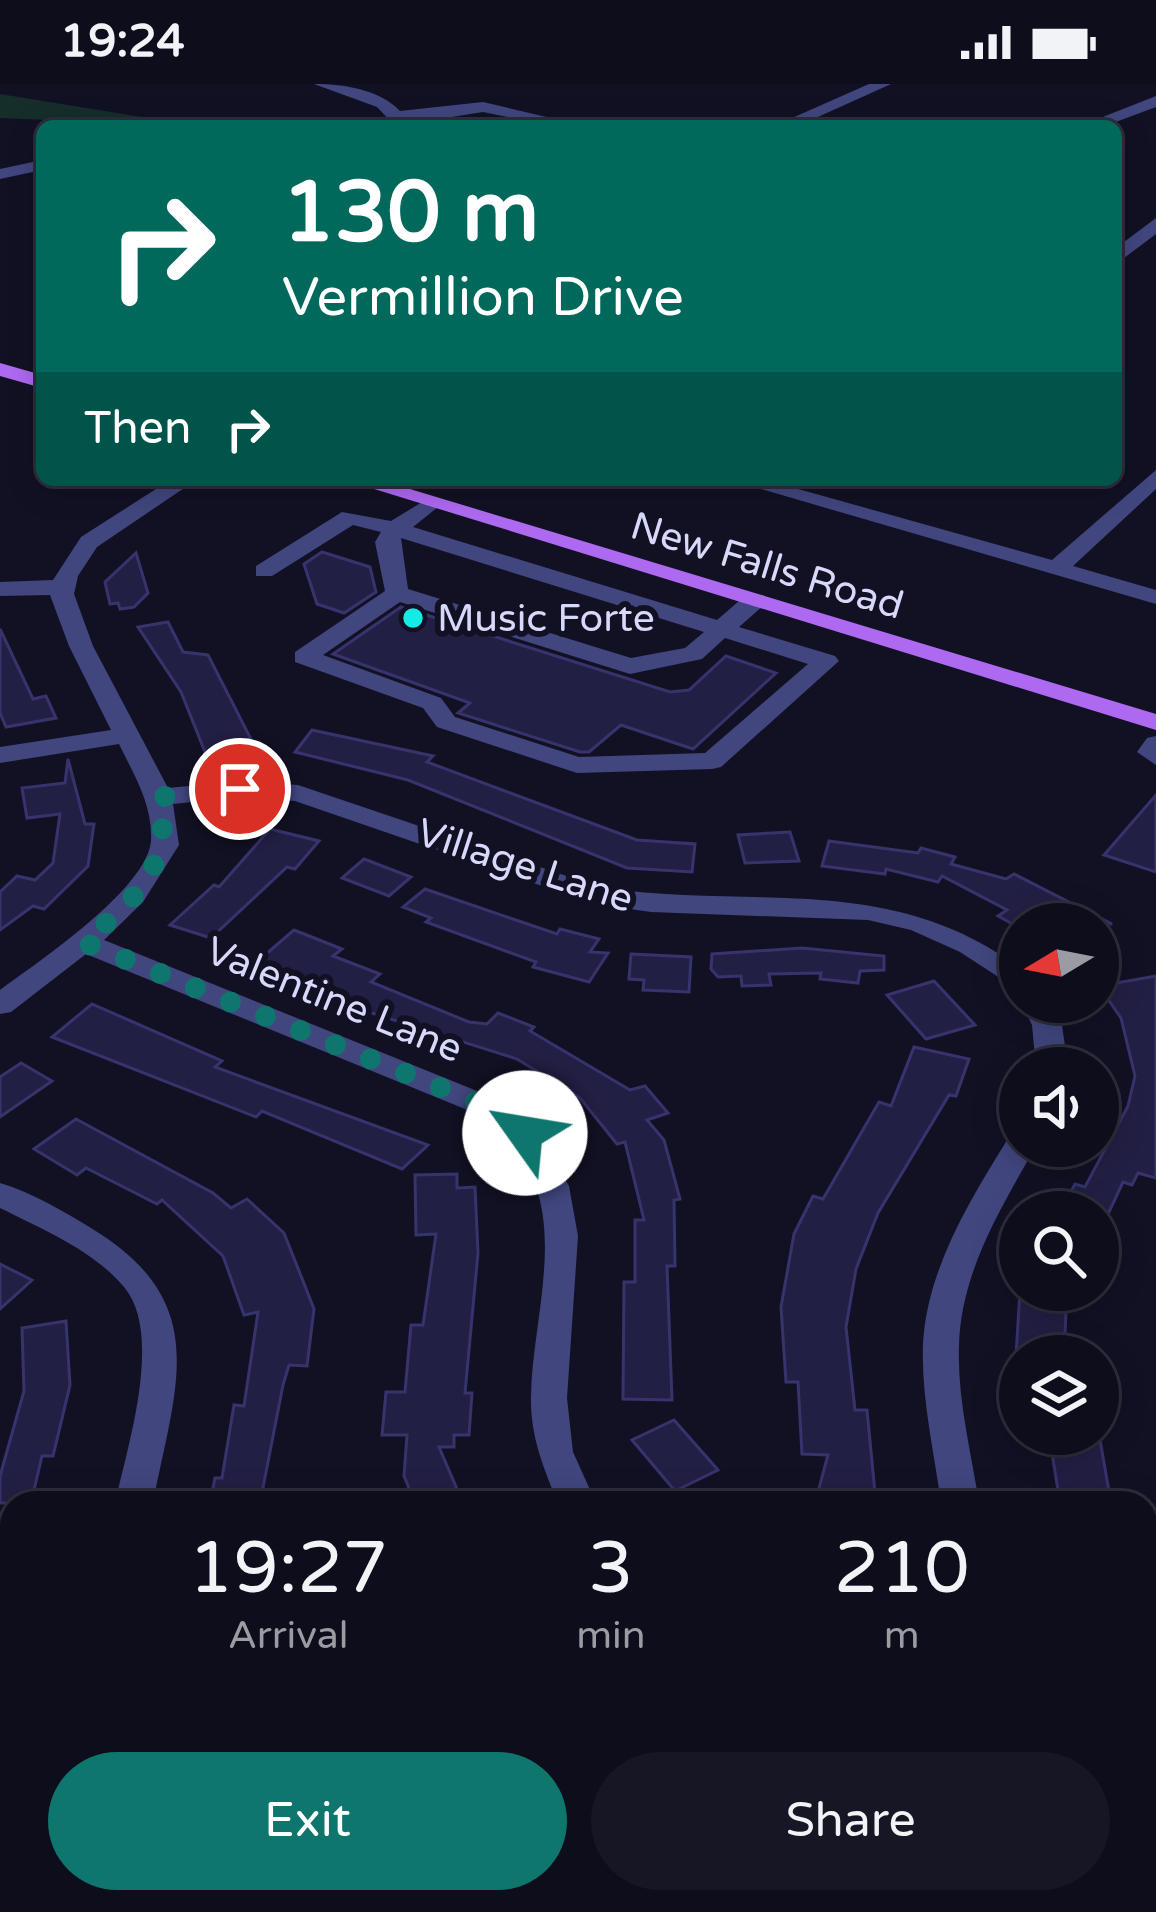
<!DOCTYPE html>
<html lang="en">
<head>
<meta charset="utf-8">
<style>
	:root { --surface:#0e0d1b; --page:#171624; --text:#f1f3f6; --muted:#9b9ca3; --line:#2e2d3a; --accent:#0f766e }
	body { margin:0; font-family:"Varela Round",sans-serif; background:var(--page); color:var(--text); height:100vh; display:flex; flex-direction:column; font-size:45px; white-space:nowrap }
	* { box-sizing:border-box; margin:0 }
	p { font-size:39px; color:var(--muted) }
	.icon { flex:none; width:66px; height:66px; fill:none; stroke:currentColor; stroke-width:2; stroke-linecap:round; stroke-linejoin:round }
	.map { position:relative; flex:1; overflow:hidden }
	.side { position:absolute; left:0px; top:1407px; width:1158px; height:423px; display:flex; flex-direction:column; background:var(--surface); border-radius:36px 36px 0 0; box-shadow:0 6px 30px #0003,0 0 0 3px var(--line) }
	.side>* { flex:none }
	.top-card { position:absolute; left:36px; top:36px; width:1086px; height:366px; border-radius:18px; box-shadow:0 6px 30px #0003,0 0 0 3px var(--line); background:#00695c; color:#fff; overflow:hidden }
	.needle { width:78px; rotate:260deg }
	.tools { position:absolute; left:999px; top:819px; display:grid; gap:24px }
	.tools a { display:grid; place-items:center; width:120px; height:120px; border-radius:50%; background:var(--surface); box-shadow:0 6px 30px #0003,0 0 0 3px var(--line); font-size:60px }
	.pin { position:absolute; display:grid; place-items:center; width:102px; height:102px; color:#fff; margin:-51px; border:6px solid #fff; border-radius:50%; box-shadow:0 3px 12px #0007 }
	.me { position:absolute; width:132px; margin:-66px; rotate:302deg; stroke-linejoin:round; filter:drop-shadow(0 0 9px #0008) }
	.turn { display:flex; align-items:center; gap:42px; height:252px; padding:0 48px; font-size:54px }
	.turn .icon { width:156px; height:156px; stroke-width:2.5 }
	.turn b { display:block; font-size:84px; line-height:102px }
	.then { display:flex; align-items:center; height:114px; padding:0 48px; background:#0003; gap:24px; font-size:45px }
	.eta { display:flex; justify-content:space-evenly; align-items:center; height:204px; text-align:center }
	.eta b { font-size:72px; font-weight:600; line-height:84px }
	.cta { display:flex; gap:24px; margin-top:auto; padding:24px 48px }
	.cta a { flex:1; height:138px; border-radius:72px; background:var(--accent); color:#fff; font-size:48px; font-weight:600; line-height:138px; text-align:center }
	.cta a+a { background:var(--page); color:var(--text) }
	.status { display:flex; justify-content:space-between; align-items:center; height:84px; padding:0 60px; background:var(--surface); direction:ltr }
	.status svg { height:33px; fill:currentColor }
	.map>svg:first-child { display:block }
</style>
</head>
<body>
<div class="status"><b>19:24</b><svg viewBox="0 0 49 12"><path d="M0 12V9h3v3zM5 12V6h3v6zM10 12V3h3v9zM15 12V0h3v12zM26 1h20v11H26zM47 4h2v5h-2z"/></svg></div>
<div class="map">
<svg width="1156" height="1828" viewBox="0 0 1156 1828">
	<rect width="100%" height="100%" fill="#121124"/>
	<polygon fill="#152e2a" points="0,10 179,39 192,42 0,34"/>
	<g fill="#221f44" stroke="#37336d" stroke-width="3">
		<polygon points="322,468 370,483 376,508 344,529 317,520 304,480"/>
		<polygon points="136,469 148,509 134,523 120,525 118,519 110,520 105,498"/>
		<polygon points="401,523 670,608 689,606 726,572 776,589 693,665 621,641 589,668 580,668 458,629 470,619 333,570"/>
		<polygon points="168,538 183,568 208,571 255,663 207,673 181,608 138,543"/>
		<polygon points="0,545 33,615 46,612 56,634 6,643 0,629"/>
		<polygon points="312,646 433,672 427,678 637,756 695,760 692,788 627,784 408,696 295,668"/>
		<polygon points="68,675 85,740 94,740 88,782 44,825 33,822 0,846 0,808 17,792 35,796 53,779 60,730 27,734 22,704 65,699"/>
		<polygon points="1156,711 1156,788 1104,771"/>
		<polygon points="270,745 319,757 295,785 287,783 211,854 170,841 214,801 219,803"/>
		<polygon points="790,748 799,777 745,779 738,751"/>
		<polygon points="829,757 918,769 921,764 955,773 951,780 1006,795 1014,790 1112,840 1016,842 998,832 1007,826 942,792 938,798 886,785 885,790 822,782"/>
		<polygon points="364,775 411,793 389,812 342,794"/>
		<polygon points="425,805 557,850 560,845 599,855 590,868 608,869 589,898 533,883 536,878 426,838 431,834 403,823"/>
		<polygon points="294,846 342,865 333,872 380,890 371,898 469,938 487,940 498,929 534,943 530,947 630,1006 645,1002 668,1029 647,1036 664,1056 680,1115 674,1116 675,1182 667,1182 672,1316 623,1315 624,1198 635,1198 635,1136 644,1136 625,1058 617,1060 580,1014 517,975 362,926 316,907 323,901 259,876"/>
		<polygon points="802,864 884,872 884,886 860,887 858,899 820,895 821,889 769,890 771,901 742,902 741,892 718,893 711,885 712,870"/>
		<polygon points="631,870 691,873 689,908 643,906 644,896 629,895"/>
		<polygon points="1156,892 1156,1094 1138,1089 1132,1101 1123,1098 1109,1128 1060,1128 1075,1100 1085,1103 1128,1022 1135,992 1121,934 1099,902"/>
		<polygon points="934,897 975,941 926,955 887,911"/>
		<polygon points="92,920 222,977 215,983 428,1061 402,1085 262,1027 256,1033 52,953"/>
		<polygon points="914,963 969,975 956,1012 949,1011 878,1129 856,1185 846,1243 855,1326 867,1326 876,1419 815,1419 828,1371 802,1370 798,1298 786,1298 781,1223 794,1150 813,1112 823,1115 879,1018 891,1022"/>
		<polygon points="21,979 52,997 0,1033 0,993"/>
		<polygon points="76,1035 213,1109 231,1124 247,1115 284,1149 314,1225 307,1282 289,1281 283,1301 260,1419 210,1419 215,1394 222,1394 234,1321 244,1322 258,1228 244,1231 223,1172 162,1116 157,1120 86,1084 77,1091 34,1065"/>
		<polygon points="457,1090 457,1104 475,1103 478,1169 465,1309 472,1309 469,1351 454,1351 454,1363 439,1363 463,1419 415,1419 404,1392 407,1351 382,1351 386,1308 405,1308 411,1241 423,1241 436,1150 416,1151 415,1091"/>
		<polygon points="0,1180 32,1196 0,1225"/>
		<polygon points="1020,1206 1067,1206 1064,1272 1016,1272"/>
		<polygon points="66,1237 70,1301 53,1372 42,1372 31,1419 0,1419 0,1392 24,1307 22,1244"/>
		<polygon points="674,1336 718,1386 675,1407 632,1356"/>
		<polygon points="1049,1350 1099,1350 1111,1419 1060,1419"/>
	</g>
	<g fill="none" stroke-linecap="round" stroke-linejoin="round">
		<g fill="#41467f" fill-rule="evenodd">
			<path d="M314,0C343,0 379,5 400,27L483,18L585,42H551L483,28L395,42L377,23Z"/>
			<polygon points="869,0 891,0 798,42 774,42"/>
			<polygon points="1156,12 1156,23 1105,42 1080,42"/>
			<polygon points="42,76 42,86 0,95 0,85"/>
			<polygon points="1156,134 1156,150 1116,180 1116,164"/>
			<polygon points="1156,386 1156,405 1073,482 1156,506 1156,520 730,396 766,396 1052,476"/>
			<path d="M170,396H196L97,463L78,492L74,510L93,562L168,704L240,697L298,701L599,803C752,827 886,786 1020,884V907L960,868L911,846L868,836L651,828L594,820L295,717L240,713L173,720L179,761L143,818L104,856L487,1011L538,1050L569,1102L578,1152L567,1314L573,1368L596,1419H558C543,1383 530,1351 531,1312C532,1233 570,1135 516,1066C503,1050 481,1038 465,1025L86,870L11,928L0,930V906C38,878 147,805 151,757C153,721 134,691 119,660L0,679V663L111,646L69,562L50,511L0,512V498L53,496L81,453Z"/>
			<path d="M432,412L443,419L413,443L717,536L746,511H764V521L739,543L835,572L839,577L721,683L712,685L577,689L437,643L423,624L295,578V568L385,507L375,458L381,448L353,441L272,492H256V482L342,428L391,437ZM401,454L704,548L685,564L631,574L408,505ZM400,518L630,590L702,575L725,554L808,580L705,669L579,673L455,633L441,614L323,571Z"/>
			<polygon points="1156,652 1156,681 1137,668 1147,654"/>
			<polygon points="1021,918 1051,918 1062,941 1068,984 1036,984 1032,941"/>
			<path d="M1020,1050V1062H1036C1001,1124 961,1188 959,1261C957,1314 971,1367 979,1419H941C934,1367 921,1313 923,1260C927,1185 970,1116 1009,1053Z"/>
			<path d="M0,1099C31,1108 63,1127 91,1144C213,1218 176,1300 153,1419H115C127,1364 164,1250 124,1203C93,1166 42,1145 0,1124Z"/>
			<polygon points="99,1818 143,1818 146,1828 102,1828"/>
			<polygon points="275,1818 489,1818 494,1828 270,1828"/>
			<polygon points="846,1818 899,1818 894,1828 841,1828"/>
		</g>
		<g fill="#ae69f1" fill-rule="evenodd">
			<polygon points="0,279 42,291 42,304 0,292"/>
			<polygon points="345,396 380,396 1156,630 1156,646"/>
		</g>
	</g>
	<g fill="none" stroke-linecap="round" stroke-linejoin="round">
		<path stroke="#0f766e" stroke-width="21" stroke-dasharray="0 37.8" d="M240,705L159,713C175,782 133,818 83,858L476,1018L525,1049"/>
	</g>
	<circle fill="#16eae4" stroke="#121124" stroke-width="4.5" cx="413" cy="534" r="12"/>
	<g text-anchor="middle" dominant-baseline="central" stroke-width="12" stroke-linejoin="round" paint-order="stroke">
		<g font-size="39" fill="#d8d8fb" stroke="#121124">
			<text transform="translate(767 482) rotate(17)">New Falls Road</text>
			<text transform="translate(525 782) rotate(18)">Village Lane</text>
			<text transform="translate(334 916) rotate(22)">Valentine Lane</text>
		</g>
		<g font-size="39" fill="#d8d8fb" stroke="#121124" text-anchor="start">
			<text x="437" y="534">Music Forte</text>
		</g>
	</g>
</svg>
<div class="tools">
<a><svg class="needle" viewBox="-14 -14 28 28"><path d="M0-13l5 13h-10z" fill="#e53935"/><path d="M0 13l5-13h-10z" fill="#9b9ca3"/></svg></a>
<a><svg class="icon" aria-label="sound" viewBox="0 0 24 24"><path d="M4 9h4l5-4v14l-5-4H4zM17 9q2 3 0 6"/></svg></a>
<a><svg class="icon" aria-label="search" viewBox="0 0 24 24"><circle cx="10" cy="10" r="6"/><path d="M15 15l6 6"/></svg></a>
<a><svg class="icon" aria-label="layers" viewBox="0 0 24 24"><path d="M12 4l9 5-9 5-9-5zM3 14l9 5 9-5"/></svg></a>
</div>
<div class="pin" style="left:240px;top:705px;background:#d93025"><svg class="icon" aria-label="arrive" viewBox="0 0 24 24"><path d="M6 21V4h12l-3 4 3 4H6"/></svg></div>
<svg class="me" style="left:525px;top:1049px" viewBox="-20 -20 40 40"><circle r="19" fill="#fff"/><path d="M0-13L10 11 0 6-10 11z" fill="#0f766e"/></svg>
<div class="top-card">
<div class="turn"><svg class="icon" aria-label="right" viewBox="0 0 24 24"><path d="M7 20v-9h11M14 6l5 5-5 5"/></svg><div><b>130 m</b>Vermillion Drive</div></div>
<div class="then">Then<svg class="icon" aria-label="right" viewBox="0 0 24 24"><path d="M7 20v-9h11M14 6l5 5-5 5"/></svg></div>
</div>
<section class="side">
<div class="eta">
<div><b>19:27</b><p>Arrival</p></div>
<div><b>3</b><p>min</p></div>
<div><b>210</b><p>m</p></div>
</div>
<div class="cta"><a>Exit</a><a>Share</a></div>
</section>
</div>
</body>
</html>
